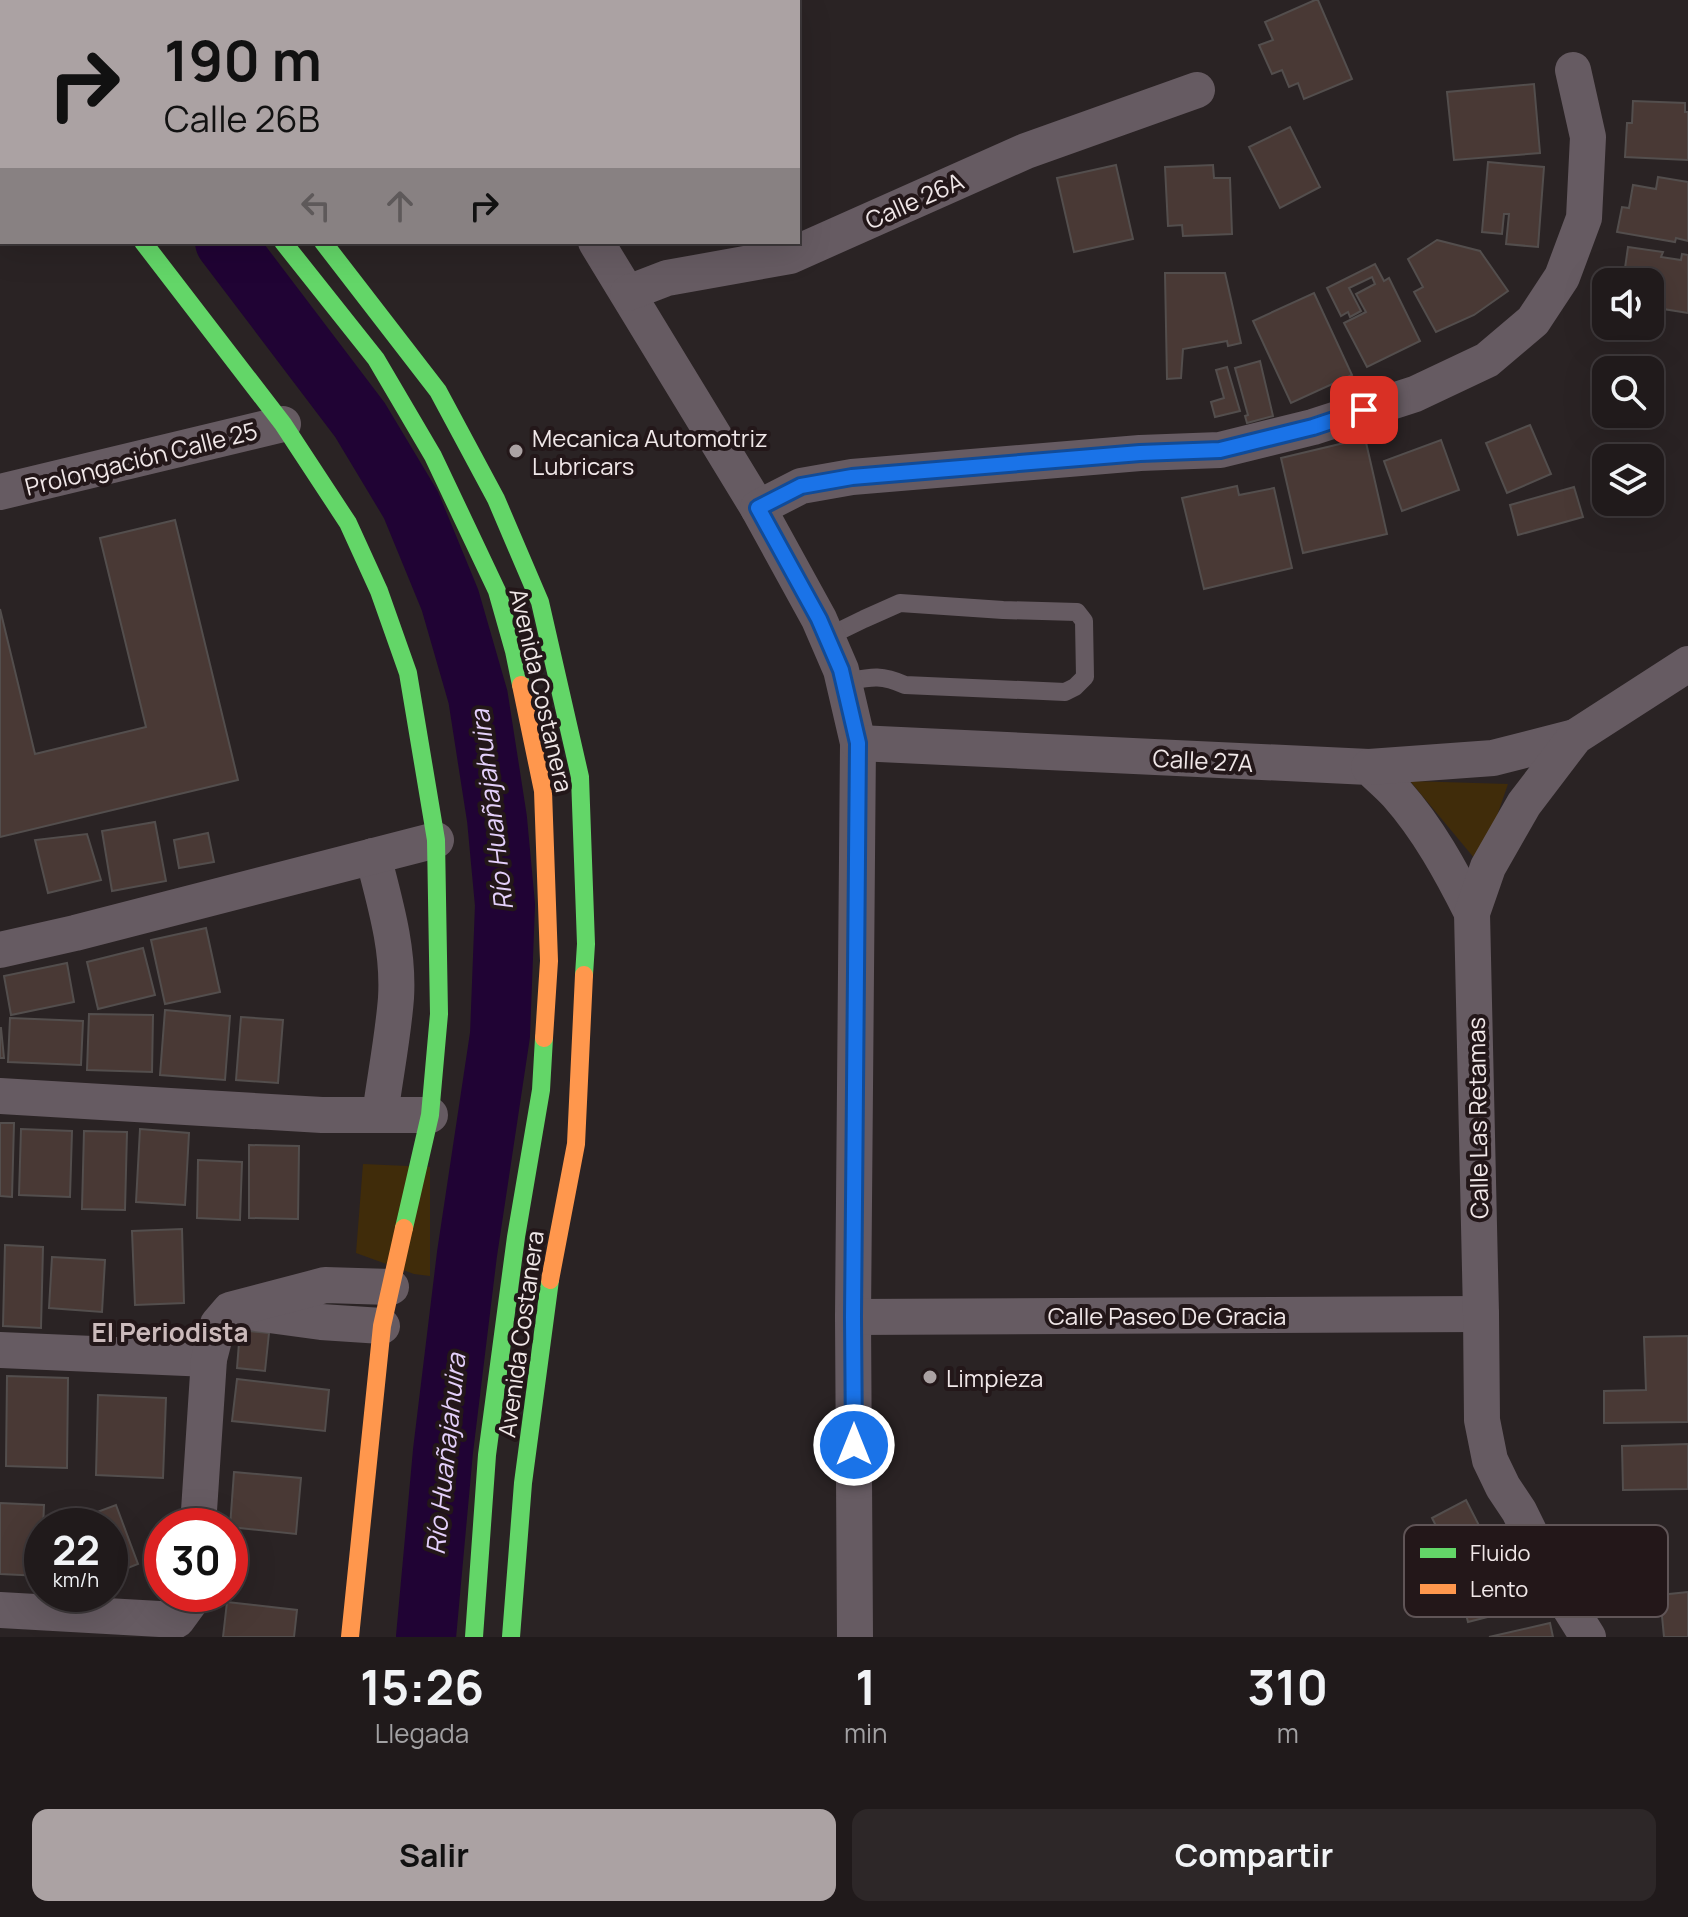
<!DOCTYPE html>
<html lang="es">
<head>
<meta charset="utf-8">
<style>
	:root { --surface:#201a1b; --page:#2d2728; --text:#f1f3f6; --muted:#a2a1a3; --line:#3d383a; --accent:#aba2a3 }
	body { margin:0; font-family:Manrope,sans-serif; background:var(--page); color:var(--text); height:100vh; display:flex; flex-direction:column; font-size:30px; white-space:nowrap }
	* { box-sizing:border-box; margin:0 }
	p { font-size:26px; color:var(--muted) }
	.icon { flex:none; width:44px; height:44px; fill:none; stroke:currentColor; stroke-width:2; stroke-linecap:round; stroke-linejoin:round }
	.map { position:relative; height:1637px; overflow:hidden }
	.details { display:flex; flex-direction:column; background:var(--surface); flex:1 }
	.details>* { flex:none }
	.hud { position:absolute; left:0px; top:0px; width:800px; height:244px; box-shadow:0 8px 32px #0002,0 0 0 2px var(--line); background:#aba2a3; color:#111; overflow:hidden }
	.controls { position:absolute; left:1592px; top:268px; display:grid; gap:16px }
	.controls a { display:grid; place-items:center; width:72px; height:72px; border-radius:16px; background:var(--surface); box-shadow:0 8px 32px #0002,0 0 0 2px var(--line); font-size:40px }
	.speed { position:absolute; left:24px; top:1508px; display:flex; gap:16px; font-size:40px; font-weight:700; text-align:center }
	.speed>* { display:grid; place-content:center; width:104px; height:104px; border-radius:50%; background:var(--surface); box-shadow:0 8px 32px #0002,0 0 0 2px var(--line); line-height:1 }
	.speed small { font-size:20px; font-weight:400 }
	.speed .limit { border:12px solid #d22; background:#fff; color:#111 }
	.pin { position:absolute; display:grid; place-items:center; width:68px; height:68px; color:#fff; margin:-34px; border-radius:16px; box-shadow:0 4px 12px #0006 }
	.me { position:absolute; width:88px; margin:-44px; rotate:0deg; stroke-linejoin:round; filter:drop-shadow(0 0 6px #0008) }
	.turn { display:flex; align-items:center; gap:28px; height:168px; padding:0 32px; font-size:36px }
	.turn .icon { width:104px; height:104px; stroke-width:2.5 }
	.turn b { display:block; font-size:56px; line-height:68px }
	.lanes { display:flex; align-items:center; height:76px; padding:0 32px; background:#0003; justify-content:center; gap:40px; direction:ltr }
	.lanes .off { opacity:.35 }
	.eta { display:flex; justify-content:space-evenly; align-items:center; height:136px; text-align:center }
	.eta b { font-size:48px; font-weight:700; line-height:56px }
	.action { display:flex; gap:16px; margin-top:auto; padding:16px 32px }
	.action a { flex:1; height:92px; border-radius:16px; background:var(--accent); color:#111; font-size:32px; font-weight:700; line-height:92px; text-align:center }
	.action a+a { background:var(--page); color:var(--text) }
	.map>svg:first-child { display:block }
</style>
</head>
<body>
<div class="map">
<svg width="1688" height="1637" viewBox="0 0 1688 1637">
	<rect width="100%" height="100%" fill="#2a2324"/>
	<g fill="#402c0a">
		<polygon points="1410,781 1508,784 1480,865"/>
		<polygon points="363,1164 430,1167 430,1276 414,1274 356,1253"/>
	</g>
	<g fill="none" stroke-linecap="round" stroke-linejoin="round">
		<g stroke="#200334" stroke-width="60">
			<polyline points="34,0 35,2"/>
			<polyline points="225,242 360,420 411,505 450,600 478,697 497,819 505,905 500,1035 467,1254 443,1451 426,1637"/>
		</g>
	</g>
	<g fill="#493935" stroke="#534e4d" stroke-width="2">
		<polygon points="191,0 255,0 256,2 192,2"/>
		<polygon points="1315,0 1318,0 1352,79 1304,99 1298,83 1289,87 1282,70 1272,74 1259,45 1273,40 1265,22"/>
		<polygon points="1534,84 1540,153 1454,160 1447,92"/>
		<polygon points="1633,101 1685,103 1685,112 1688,112 1688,160 1625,157 1627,123 1632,123"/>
		<polygon points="1290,127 1320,187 1280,208 1249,147"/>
		<polygon points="1488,162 1544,167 1538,247 1506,244 1509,214 1504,214 1502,234 1482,232"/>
		<polygon points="1116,165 1133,239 1074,252 1057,178"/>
		<polygon points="1213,165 1214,178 1230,178 1232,234 1183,236 1182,225 1168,226 1165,167"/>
		<polygon points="1658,177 1688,182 1688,241 1676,238 1675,242 1617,232 1622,207 1629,208 1633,185 1656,189"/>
		<polygon points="1437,240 1480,251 1508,291 1474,315 1436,332 1414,292 1423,287 1408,259"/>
		<polygon points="1628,247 1663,252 1661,257 1681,260 1682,254 1688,255 1688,313 1663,309 1661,318 1650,317 1650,282 1623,282"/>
		<polygon points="1375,264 1384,281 1389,278 1420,341 1367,367 1344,323 1366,312 1356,294 1375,284 1372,277 1349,288 1361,311 1350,317 1348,312 1341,316 1327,288"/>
		<polygon points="1165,273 1225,273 1241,343 1228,346 1227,341 1183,349 1181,378 1167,379"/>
		<polygon points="1314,293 1352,375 1291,403 1253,321"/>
		<polygon points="1260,361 1273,416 1247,423 1245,416 1248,415 1235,368"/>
		<polygon points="1227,367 1240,411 1215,417 1211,402 1224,398 1216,370"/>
		<polygon points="1530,425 1551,474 1507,493 1486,443"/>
		<polygon points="1365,438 1387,534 1303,553 1281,458"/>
		<polygon points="1441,440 1459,490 1402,511 1384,461"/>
		<polygon points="1237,486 1239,495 1274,488 1292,568 1204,589 1182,498"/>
		<polygon points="1574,487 1583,517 1518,535 1510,505"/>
		<polygon points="175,520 238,780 0,837 0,609 35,754 146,727 100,538"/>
		<polygon points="155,822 166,881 112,891 102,831"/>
		<polygon points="208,833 214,862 179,868 174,840"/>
		<polygon points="87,834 101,880 48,893 35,840"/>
		<polygon points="206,928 220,992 165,1004 151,940"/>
		<polygon points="143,948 155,995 98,1009 87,962"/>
		<polygon points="67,963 74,1002 11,1015 4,976"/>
		<polygon points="165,1010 230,1016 225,1080 160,1075"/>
		<polygon points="89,1014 153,1015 152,1072 87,1070"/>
		<polygon points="241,1017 283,1020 278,1083 236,1080"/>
		<polygon points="10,1018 83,1021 81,1065 8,1062"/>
		<polygon points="0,1028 1,1028 4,1058 0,1058"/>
		<polygon points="0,1123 14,1123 12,1197 0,1196"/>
		<polygon points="21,1129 72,1131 70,1197 19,1195"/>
		<polygon points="140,1129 189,1133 185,1205 136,1202"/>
		<polygon points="84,1131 127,1132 125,1210 82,1209"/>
		<polygon points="249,1145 299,1146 298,1219 249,1218"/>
		<polygon points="198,1160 242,1162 240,1220 197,1218"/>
		<polygon points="182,1229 184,1303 135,1305 132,1231"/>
		<polygon points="5,1245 43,1247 41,1328 3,1326"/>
		<polygon points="52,1257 105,1260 102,1312 49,1308"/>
		<polygon points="240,1330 269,1333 265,1371 237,1368"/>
		<polygon points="1688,1336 1688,1422 1604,1423 1604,1391 1646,1390 1644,1337"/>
		<polygon points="7,1376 68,1378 67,1468 6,1466"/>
		<polygon points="237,1379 329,1390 325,1431 232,1421"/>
		<polygon points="98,1395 166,1398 163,1478 96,1475"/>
		<polygon points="1688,1444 1688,1489 1623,1490 1622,1446"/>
		<polygon points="234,1472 301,1478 296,1534 230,1527"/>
		<polygon points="1466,1500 1490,1547 1456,1565 1432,1518"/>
		<polygon points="0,1503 44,1505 41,1576 0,1574"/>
		<polygon points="116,1505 138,1564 110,1575 110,1526 60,1526"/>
		<polygon points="1495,1566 1507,1612 1468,1622 1456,1576"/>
		<polygon points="1688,1592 1688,1637 1664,1637 1660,1595"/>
		<polygon points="227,1602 297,1610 294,1637 223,1637"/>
		<polygon points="1550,1623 1553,1637 1489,1637"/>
	</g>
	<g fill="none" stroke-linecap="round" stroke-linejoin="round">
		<path stroke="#665b62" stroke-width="18" d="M827,637L864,619L900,603L1003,610L1077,612L1084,621L1085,677L1075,687L1065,692L905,685C880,674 871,677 845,682"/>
		<g stroke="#665b62" stroke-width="36">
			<polyline points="454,0 456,2"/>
			<polyline points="0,89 2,92"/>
			<polyline points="596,242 758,508 819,619 841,670 858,743 853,1317 855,1637"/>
			<polyline points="628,293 667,278 790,256 1026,151 1197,90"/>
			<polyline points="0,492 283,424"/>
			<polyline points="758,508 801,486 852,477 1140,453 1220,450 1313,427 1415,394 1487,360 1533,321 1562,277 1584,218 1588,137 1573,70"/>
			<path d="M858,743L1369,767C1378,776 1388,784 1397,794C1428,829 1451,871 1472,913"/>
			<polyline points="1369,767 1493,758 1575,737"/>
			<path d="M373,856C385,903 399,949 396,998C393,1037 385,1077 380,1115"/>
			<polyline points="0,950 75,933 436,840"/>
			<polyline points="0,1096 322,1115 430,1115"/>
			<polyline points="248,1312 321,1322 382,1326"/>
			<polyline points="853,1317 1481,1314"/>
			<polyline points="0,1350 209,1359"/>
			<polyline points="198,1526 209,1359 218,1324 230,1310 325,1285 391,1287"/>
			<polyline points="0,1610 177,1620 193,1598 193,1594"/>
			<polyline points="1588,1637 1556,1586 1519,1511 1503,1487 1490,1460 1482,1420 1481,1314 1472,913 1488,867 1524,804 1575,737 1688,664"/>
		</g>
		<g stroke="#63d668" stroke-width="18">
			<polyline points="134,0 136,2"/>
			<polyline points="143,242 283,424 348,523 379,591 408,673 436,840 439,1014 430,1115 404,1228"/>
			<polyline points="283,242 376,359 433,456 497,591 514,651 521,685"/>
			<polyline points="323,242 438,391 496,499 540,602 580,777 586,944 584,975"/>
			<polyline points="474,1637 487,1455 516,1237 541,1090 544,1038"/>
			<polyline points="511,1637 523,1483 550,1280"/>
		</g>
		<g stroke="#ff974d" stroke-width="18">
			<polyline points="94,0 96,2"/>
			<polyline points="282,0 282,2"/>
			<polyline points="521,685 543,791 549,961 544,1038"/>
			<polyline points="550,1280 576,1144 584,975"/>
			<polyline points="350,1637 382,1326 404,1228"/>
		</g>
	</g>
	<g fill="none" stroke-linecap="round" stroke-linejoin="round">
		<g stroke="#114b97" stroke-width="20">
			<polyline id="route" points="854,1445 853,1317 858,743 841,670 819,619 758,508 801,486 852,477 1140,453 1220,450 1313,427 1364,410"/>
		</g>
		<use href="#route" stroke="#1a73e8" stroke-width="14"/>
	</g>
	<g fill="#aba2a3" stroke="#231719" stroke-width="3">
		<circle cx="516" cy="451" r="8"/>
		<circle cx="930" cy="1377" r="8"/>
	</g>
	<g text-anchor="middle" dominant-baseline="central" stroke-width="8" stroke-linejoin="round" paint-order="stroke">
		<g font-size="24" fill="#f0e7e8" stroke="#231719">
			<text transform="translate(914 200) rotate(-24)">Calle 26A</text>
			<text transform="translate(141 458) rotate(-14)">Prolongación Calle 25</text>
			<text transform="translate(542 690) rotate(77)">Avenida Costanera</text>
			<text transform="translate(1203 760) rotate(3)">Calle 27A</text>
			<text transform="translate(1477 1118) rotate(-91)">Calle Las Retamas</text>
			<text x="1167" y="1315">Calle Paseo De Gracia</text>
			<text transform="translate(520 1334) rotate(-82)">Avenida Costanera</text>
		</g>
		<g font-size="24" fill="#f0e7e8" stroke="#231719" text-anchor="start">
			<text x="532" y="437">Mecanica Automotriz<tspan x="532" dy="28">Lubricars</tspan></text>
			<text x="946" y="1377">Limpieza</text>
		</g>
		<g font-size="26" font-style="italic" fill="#e4d0fb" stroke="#231719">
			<text transform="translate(491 810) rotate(-97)">Río Huañajahuira</text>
			<text transform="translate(445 1454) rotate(-84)">Río Huañajahuira</text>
		</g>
		<g font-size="26" font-weight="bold" fill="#cbbabb" stroke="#231719">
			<text x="170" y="1332">El Periodista</text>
		</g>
	</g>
	<rect x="1404" y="1525" width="264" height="92" rx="12" fill="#231719" stroke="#605557" stroke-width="2"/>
	<rect x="1420" y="1548" width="36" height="10" fill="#63d668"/>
	<rect x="1420" y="1584" width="36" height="10" fill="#ff974d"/>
	<g font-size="22" fill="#f0e7e8">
		<text x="1470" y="1561">Fluido</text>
		<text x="1470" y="1597">Lento</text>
	</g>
</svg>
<div class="controls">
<a><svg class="icon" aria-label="sound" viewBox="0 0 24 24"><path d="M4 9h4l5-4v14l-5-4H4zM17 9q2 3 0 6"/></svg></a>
<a><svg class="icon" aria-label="search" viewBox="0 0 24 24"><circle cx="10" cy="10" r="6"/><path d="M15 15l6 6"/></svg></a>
<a><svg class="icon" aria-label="layers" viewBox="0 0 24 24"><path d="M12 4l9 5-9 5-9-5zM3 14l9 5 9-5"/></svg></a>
</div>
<div class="speed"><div>22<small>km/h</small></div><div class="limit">30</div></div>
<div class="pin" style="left:1364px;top:410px;background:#d93025"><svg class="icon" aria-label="arrive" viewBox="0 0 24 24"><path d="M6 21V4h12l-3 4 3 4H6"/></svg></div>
<svg class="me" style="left:854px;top:1445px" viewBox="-20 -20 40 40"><circle r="17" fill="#1a73e8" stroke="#fff" stroke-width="3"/><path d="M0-11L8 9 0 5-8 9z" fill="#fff"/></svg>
<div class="hud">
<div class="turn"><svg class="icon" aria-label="right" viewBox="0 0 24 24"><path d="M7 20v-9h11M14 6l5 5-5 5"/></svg><div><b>190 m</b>Calle 26B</div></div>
<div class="lanes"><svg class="icon off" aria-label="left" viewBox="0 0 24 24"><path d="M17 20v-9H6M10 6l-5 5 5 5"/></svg><svg class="icon off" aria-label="ahead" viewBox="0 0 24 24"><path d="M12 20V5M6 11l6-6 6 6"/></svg><svg class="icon" aria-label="right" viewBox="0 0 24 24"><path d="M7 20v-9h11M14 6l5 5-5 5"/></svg></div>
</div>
</div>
<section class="details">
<div class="eta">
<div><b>15:26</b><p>Llegada</p></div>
<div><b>1</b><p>min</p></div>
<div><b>310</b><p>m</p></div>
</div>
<div class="action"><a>Salir</a><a>Compartir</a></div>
</section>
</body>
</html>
